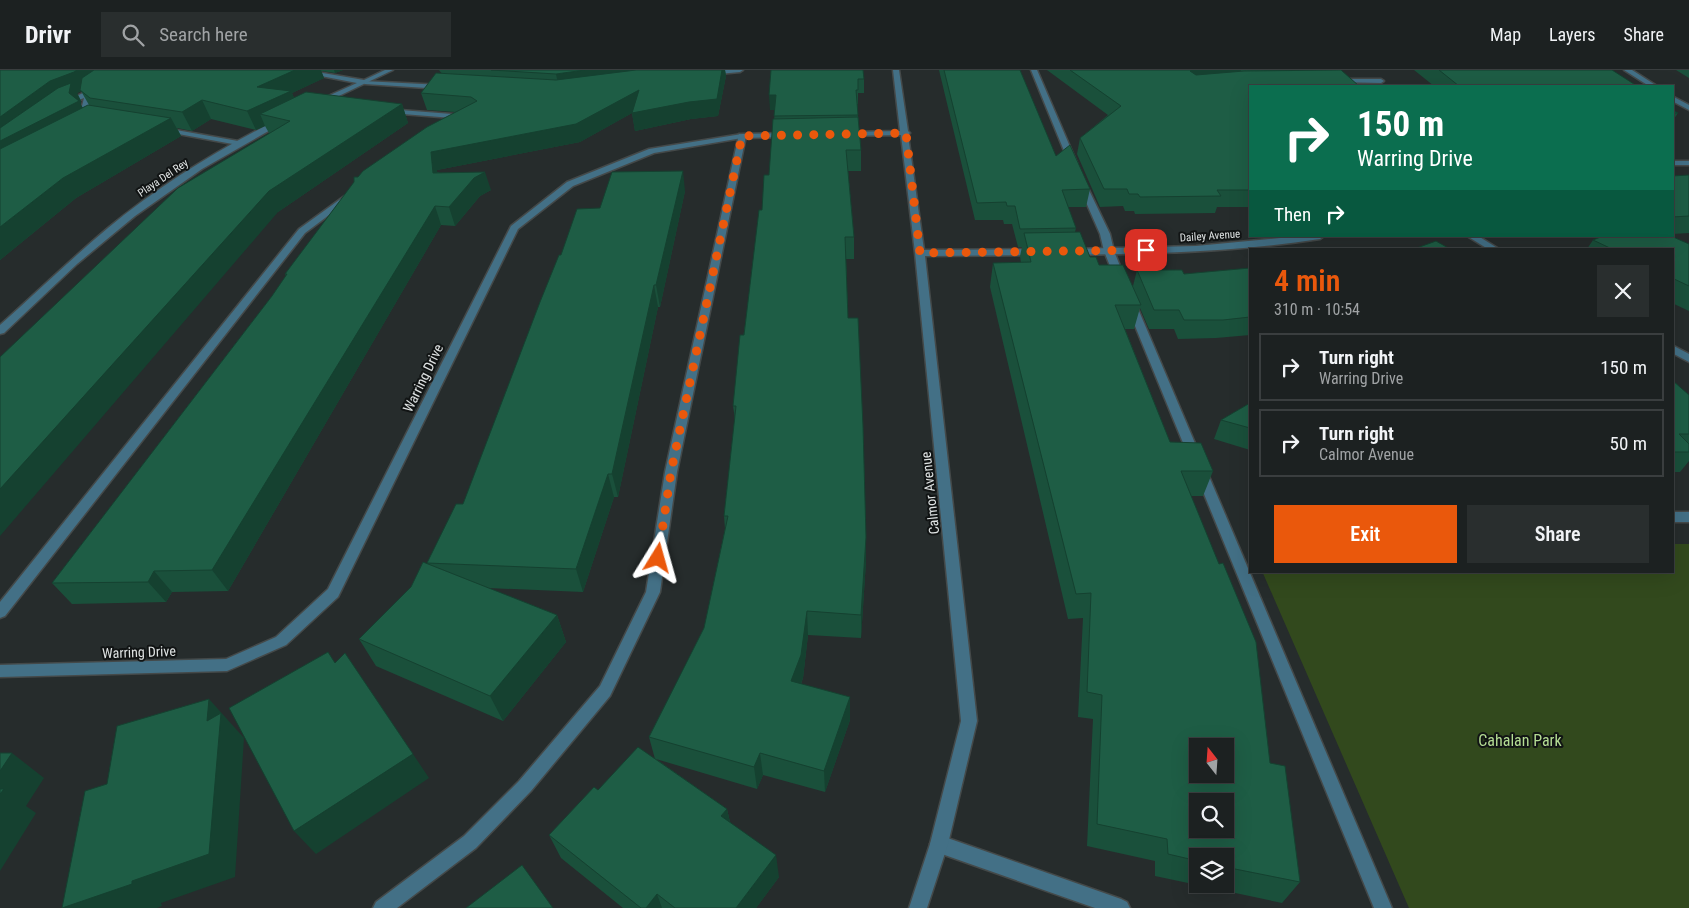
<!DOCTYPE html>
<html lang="en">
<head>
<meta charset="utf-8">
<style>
	:root { --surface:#1c2121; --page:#292e2e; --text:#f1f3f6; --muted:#a0a3a5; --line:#3a3e3f; --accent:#ea580c }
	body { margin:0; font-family:"Roboto Condensed",sans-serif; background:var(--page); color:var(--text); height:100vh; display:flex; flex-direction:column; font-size:19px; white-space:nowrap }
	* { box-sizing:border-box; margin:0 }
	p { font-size:16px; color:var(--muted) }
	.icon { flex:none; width:28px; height:28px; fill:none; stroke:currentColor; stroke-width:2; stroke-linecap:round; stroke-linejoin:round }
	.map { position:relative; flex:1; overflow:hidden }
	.details { position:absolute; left:1249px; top:178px; width:425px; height:325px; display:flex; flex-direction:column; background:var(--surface); border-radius:0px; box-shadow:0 5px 20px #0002,0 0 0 1px var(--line) }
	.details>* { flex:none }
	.hud { position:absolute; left:1249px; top:15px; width:425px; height:152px; border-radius:0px; box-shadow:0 5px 20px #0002,0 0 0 1px var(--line); background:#0b6e4f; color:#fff; overflow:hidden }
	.needle { width:32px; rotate:343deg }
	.fabs { position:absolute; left:1189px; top:668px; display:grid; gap:10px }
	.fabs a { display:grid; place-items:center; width:45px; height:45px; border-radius:0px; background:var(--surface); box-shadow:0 5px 20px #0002,0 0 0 1px var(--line); font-size:25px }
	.pin { position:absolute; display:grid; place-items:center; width:42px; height:42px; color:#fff; margin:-21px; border-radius:10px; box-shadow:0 2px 8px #0006 }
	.me { position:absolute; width:55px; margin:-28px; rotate:8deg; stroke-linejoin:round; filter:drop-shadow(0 0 4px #0008) }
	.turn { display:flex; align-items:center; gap:18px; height:105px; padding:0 25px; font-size:22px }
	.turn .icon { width:65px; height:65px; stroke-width:2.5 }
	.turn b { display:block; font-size:35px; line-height:42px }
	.then { display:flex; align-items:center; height:48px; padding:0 25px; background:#0003; gap:10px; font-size:19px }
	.round { display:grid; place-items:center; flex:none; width:52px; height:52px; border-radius:0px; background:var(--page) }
	.head { display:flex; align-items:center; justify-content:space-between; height:85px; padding:0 25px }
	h1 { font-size:30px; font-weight:600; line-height:38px; color:var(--accent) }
	.primary-button { display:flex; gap:10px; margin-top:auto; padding:10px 25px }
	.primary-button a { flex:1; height:58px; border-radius:0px; background:var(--accent); color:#fff; font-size:20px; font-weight:600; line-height:58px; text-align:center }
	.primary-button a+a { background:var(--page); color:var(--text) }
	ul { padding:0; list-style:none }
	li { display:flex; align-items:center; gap:15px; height:68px; margin:0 10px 8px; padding:0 15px; border:2px solid var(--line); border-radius:0px }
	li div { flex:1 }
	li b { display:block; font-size:19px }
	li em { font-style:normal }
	header { display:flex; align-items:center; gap:30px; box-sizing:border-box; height:70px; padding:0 25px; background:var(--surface); border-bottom:1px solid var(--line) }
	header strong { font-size:24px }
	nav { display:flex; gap:28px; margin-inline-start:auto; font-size:18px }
	.search { width:350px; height:45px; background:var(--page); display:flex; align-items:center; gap:12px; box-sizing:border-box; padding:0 18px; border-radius:0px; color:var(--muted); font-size:19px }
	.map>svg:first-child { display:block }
</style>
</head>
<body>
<header>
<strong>Drivr</strong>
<div class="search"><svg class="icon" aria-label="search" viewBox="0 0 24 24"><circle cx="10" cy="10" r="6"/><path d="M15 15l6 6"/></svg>Search here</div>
<nav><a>Map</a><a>Layers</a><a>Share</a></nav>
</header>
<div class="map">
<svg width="1689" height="838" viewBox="0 0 1689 838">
	<rect width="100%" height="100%" fill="#262c2c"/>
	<polygon fill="#32491d" points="1673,474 1689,474 1689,838 1409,838 1262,501 1672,501"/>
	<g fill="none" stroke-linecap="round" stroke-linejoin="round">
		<g stroke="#444949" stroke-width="3">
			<g id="service">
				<polygon points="718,0 743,0 740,2 708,5 705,3"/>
				<polygon points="1031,0 1037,0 1077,93 1076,95 1069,93"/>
				<polygon points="363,11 442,15 446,17 442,19 365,14 362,12"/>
				<polygon points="85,22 92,24 89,39 98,46 98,50 92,50 81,40 84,28 64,36 60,34"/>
				<polygon points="387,39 465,45 469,47 465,49 390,43 386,41"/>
				<polygon points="159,57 238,71 242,73 238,75 162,61 158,59"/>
				<polygon points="739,64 746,66 677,402 660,522 610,626 531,721 476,778 397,838 373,838 376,832 464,766 519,711 600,616 646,522 665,402"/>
				<polygon points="1079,112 1086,114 1110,164 1114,181 1126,211 1124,213 1121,214 1116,211 1104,181 1100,164 1078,114"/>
				<polygon points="346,125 353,127 305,163 5,546 0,548 0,532 299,159"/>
				<polygon points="1131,231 1136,234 1392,838 1374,838 1126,234"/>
				<polygon points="939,765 1121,829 1127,832 1130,838 1095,838 939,783 933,780 930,774 933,768"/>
			</g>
		</g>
		<g stroke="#444949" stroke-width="3">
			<g id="minor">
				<polygon points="290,0 305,0 364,10 385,0 393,0 320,35 316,33 317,31 357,13"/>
				<polygon points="893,0 899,0 908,61 910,63 908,65 924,180 1038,179 1043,182 1038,185 925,186 977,651 948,774 927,838 909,838 930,774 961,651 915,183 901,65 843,66 839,64 843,62 900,61"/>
				<polygon points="1624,0 1632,0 1657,16 1649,16"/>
				<polygon points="1338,9 1381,9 1384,11 1381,13 1336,12 1336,10"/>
				<polygon points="1672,26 1689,35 1689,40 1672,31"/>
				<path d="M279,49L286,51L202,99L135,146L77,194L4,263L0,264V255C36,223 71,189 108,158C160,115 219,79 279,49Z"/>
				<polygon points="791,63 791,67 788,67 742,68 654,83 573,116 518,159 338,527 286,575 227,601 0,607 0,595 226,589 276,567 328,519 511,156 567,112 649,79 742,64"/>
				<rect x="1672" y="91" width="17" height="4"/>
				<path d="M1301,166H1324L1320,169C1237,182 1154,184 1070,185L1065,182L1070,179L1196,176Z"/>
				<polygon points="1467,166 1478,166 1499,179 1488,179"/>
				<polygon points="1672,275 1689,284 1689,292 1672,283"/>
				<rect x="1672" y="442" width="17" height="10"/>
			</g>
		</g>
		<use href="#service" fill="#437086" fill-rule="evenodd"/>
		<use href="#minor" fill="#437086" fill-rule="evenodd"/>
	</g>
	<g fill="#1a503b" fill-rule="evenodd">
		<path d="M0,0H343L335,3L321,1L324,8L292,23L294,28L402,34L408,53L278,142L269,63L265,56L256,60L211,49L192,61L177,58L181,66L76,128L0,190ZM81,21L89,35L83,38L81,35V31L77,23Z"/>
		<polygon points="439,0 725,0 726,6 718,46 691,49 635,61 632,43 580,72 437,100 437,102 491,120 480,126 455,156 441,155 228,521 172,522 166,532 72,534 52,513 272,226 286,206 285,204 358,107 455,42 427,40 421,23 442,4"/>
		<polygon points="771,0 864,9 864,23 858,23 858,34 857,34 861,80 861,101 848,101 854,167 854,189 846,189 848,248 866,491 861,568 808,565 803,608 801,614 850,627 850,650 825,722 763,705 757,719 656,689 727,739 730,752 779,807 756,838 623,838 561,788 549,765 598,720 655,689 649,667 704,558 725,459 724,446 735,349 733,336 762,140 769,105 775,40 770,40"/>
		<path d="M939,0H1020L1056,86L1090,119L1086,137H1068L1076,158L1075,162L1090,187L1099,195L1133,216L1137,200L1184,204L1250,198V265L1216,268L1178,269L1174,259H1149L1140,238L1134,259H1125L1170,372L1213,401L1203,426H1191L1270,693L1300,812L1282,833L1155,806V791L1087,776L1093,649L1078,647L1083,548L1068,549L990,217L993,193H1021L1020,186L1022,177H1018L1012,154H1004L1003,150H975ZM1198,786H1225V814H1198Z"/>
		<polygon points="1047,0 1341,0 1250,16 1250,137 1217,137 1215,143 1135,144 1134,141 1125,141 1123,136 1100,137 1077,84 1080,68 1108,45"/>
		<polygon points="1414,0 1612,0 1637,16 1434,16"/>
		<polygon points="1676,0 1689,0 1689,8"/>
		<polygon points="1672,40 1678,43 1672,52"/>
		<polygon points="1689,105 1689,163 1672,164 1672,106"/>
		<polygon points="685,121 660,237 658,237 618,427 614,427 583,522 488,518 557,545 566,572 503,651 376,596 359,569 411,517 428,494 427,493 463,434 561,185 600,138"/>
		<polygon points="1593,170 1689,174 1689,241 1672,233 1672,179 1587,179"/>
		<polygon points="1672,310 1689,325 1689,391 1680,402 1672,402"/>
		<polygon points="1250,333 1250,380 1214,369 1221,350"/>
	</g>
	<g fill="#154130">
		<polygon points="77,0 115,0 80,20 81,21 77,23 81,31 81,35 90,50 0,98 0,47 50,11"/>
		<polygon points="295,0 321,0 324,8 292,23 299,39 260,44 265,56 256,60 247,41 257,17"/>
		<polygon points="334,0 343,0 335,3"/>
		<polygon points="585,0 712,0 559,19 556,4"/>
		<polygon points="722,0 725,0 726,6 718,46 691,49 635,61 632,43 580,72 437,100 439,121 433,103 431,82 639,20"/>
		<polygon points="1192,0 1241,0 1239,8 1192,12 1190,1"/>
		<polygon points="769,25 776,25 777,40 770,40"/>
		<polygon points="202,30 211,49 192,61 182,42"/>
		<polygon points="402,34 408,53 278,142 0,466 0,419 269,121"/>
		<polygon points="171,48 181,66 76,128 0,190 0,157 63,108"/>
		<polygon points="683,101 685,121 660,237 656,215"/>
		<polygon points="485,102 491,120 480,126 455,156 449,137 474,108"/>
		<polygon points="435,136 441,155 228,521 212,500"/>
		<polygon points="654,215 658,237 618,427 612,404"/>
		<polygon points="608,404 614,427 583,522 576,499"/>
		<polygon points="866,467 866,491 861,568 861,545"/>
		<polygon points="154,501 172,522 166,532 148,512"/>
		<polygon points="807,541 808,565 803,608 793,634 791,611"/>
		<polygon points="557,545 566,572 503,651 490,626"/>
		<polygon points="850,627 850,650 825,722 824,701"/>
		<polygon points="209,629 244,668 235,807 161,833 162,836 157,838 62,838 132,811 207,651"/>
		<polygon points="12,683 44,708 26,736 36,743 0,801 0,701"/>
		<polygon points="760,683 763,705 757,719 754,697"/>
		<polygon points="413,684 429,708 316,784 294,761"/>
		<polygon points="727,739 732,762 721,746"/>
		<polygon points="776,785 779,807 756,838 736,838"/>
		<polygon points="657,824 662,838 646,838"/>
	</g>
	<g fill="#1e5d45" stroke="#154130" fill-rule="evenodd">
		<polygon points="0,0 77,0 74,2 50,11 0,47"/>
		<polygon points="94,0 295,0 257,17 291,21 247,41 202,30 182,42 90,28 80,20 82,8"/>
		<polygon points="491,0 585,0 556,4"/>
		<polygon points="636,0 722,0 717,29 689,32 632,43 639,20 576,54 431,82 433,103 485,102 474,108 449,137 435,136 212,500 154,501 148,512 52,513 272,226 287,204 285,204 354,112 354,107 358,107 363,101 427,57 477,31 471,27 421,23 436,3 556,10"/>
		<polygon points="771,0 863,0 864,9 858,9 858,20 856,20 858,45 774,46 776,25 769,25"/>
		<polygon points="944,0 1020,0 1056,86 1070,75 1090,119 1062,120 1076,158 1020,159 1015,136 1007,136 1006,132 977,133"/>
		<polygon points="1070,0 1192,0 1190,1 1196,5 1244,1 1341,0 1359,16 1250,16 1250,120 1217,120 1221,126 1140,127 1138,124 1129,124 1127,119 1104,119 1080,68 1121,36"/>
		<polygon points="1439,0 1612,0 1637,16 1459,16"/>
		<polygon points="71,13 69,23 79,31 0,71 0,58 58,18"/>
		<polygon points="306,22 402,34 269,121 0,419 0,287 178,118 290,51 260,44"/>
		<polygon points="88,35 171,48 63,108 0,157 0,79"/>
		<polygon points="1672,40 1678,43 1672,43"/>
		<polygon points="858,47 861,80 846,80 854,167 845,167 848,248 858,248 863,356 866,467 861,545 807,541 801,585 791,611 850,627 824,701 760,683 754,697 649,667 704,558 728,446 724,446 736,336 733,336 740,265 744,265 759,140 762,140 764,105 769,105 773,49"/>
		<polygon points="683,101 656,215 654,215 612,404 608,404 576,499 427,493 456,434 463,434 540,232 559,185 561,185 577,139 600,138 612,102"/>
		<polygon points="1689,105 1689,146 1672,147 1672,106"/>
		<path d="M1080,162L1090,187H1096L1099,195H1123L1141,235H1115L1170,372L1201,373L1213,401H1181L1219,494L1223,493L1256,572L1270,693L1285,696L1300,812L1225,797V786H1198V791L1168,784L1167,769L1097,754L1102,625L1087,622L1091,523L1076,524L993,193L1031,192L1024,163ZM1198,676H1225V704H1198ZM1198,731H1225V759H1198Z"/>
		<polygon points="1603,166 1671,166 1689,174 1689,216 1672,208 1672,179 1612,179 1593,170"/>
		<polygon points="1436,171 1450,179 1414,179"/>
		<polygon points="1250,198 1250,247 1223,250 1184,250 1179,240 1154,240 1137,200 1182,200 1184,204"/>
		<polygon points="1672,310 1689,325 1689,364 1679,364 1689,374 1689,382 1672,382"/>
		<polygon points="1250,333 1250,358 1221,350"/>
		<polygon points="423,492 557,545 490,626 359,569 411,517"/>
		<polygon points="328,582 335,593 345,583 413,684 294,761 229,638"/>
		<polygon points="209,629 207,651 221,643 209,784 132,811 132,814 62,838 85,721 107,714 117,656"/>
		<polygon points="638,677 727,739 721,746 776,785 736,838 675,838 657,824 646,838 641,838 549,765 594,717 598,720"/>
		<polygon points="0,683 12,683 0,701"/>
		<polygon points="0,719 4,719 0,724"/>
		<polygon points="522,795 553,838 466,838"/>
	</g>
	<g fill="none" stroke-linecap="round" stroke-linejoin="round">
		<polyline stroke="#ea580c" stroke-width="9" stroke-dasharray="0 16.2" points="658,488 671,402 742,66 906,63 920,183 1146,180"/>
	</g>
	<g text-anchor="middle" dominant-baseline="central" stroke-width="4" stroke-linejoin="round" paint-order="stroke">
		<g font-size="11" fill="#dfe3e3" stroke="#111414">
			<text transform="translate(163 108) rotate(-34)">Playa Del Rey</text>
			<text transform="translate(1210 166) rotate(-4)">Dailey Avenue</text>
		</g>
		<g font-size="14" fill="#dfe3e3" stroke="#111414">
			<text transform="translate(423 308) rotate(-64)">Warring Drive</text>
			<text transform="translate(930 423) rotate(-96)">Calmor Avenue</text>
			<text transform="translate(139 582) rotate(-2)">Warring Drive</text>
		</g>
		<g font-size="16" fill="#b4dc93" stroke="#111414">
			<text x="1520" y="670">Cahalan Park</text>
		</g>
	</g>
</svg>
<div class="fabs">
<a><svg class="needle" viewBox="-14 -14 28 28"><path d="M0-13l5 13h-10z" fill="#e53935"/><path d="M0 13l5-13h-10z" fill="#a0a3a5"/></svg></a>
<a><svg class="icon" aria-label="search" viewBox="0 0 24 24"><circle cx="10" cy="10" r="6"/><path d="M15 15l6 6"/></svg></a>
<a><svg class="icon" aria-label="layers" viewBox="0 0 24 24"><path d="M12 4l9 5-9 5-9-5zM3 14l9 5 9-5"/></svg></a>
</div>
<div class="pin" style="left:1146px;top:180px;background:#d93025"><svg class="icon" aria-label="arrive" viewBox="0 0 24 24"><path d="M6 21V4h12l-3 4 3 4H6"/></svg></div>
<svg class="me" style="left:658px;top:488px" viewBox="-20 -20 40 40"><path d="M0-17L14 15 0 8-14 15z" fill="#ea580c" stroke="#fff" stroke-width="4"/></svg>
<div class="hud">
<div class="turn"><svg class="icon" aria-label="right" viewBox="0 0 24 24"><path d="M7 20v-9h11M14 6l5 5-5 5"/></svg><div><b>150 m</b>Warring Drive</div></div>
<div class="then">Then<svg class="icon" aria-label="right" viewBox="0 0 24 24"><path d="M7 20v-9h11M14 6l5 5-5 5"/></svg></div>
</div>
<section class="details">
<div class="head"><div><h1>4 min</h1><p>310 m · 10:54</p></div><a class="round"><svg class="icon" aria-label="close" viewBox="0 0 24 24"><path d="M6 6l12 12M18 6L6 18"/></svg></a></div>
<ul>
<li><svg class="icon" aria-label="right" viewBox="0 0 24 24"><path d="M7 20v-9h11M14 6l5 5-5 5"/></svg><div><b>Turn right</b><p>Warring Drive</p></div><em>150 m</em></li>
<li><svg class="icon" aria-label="right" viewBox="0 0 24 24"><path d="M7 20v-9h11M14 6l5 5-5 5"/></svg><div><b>Turn right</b><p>Calmor Avenue</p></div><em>50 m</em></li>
</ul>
<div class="primary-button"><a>Exit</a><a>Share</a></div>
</section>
</div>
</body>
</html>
